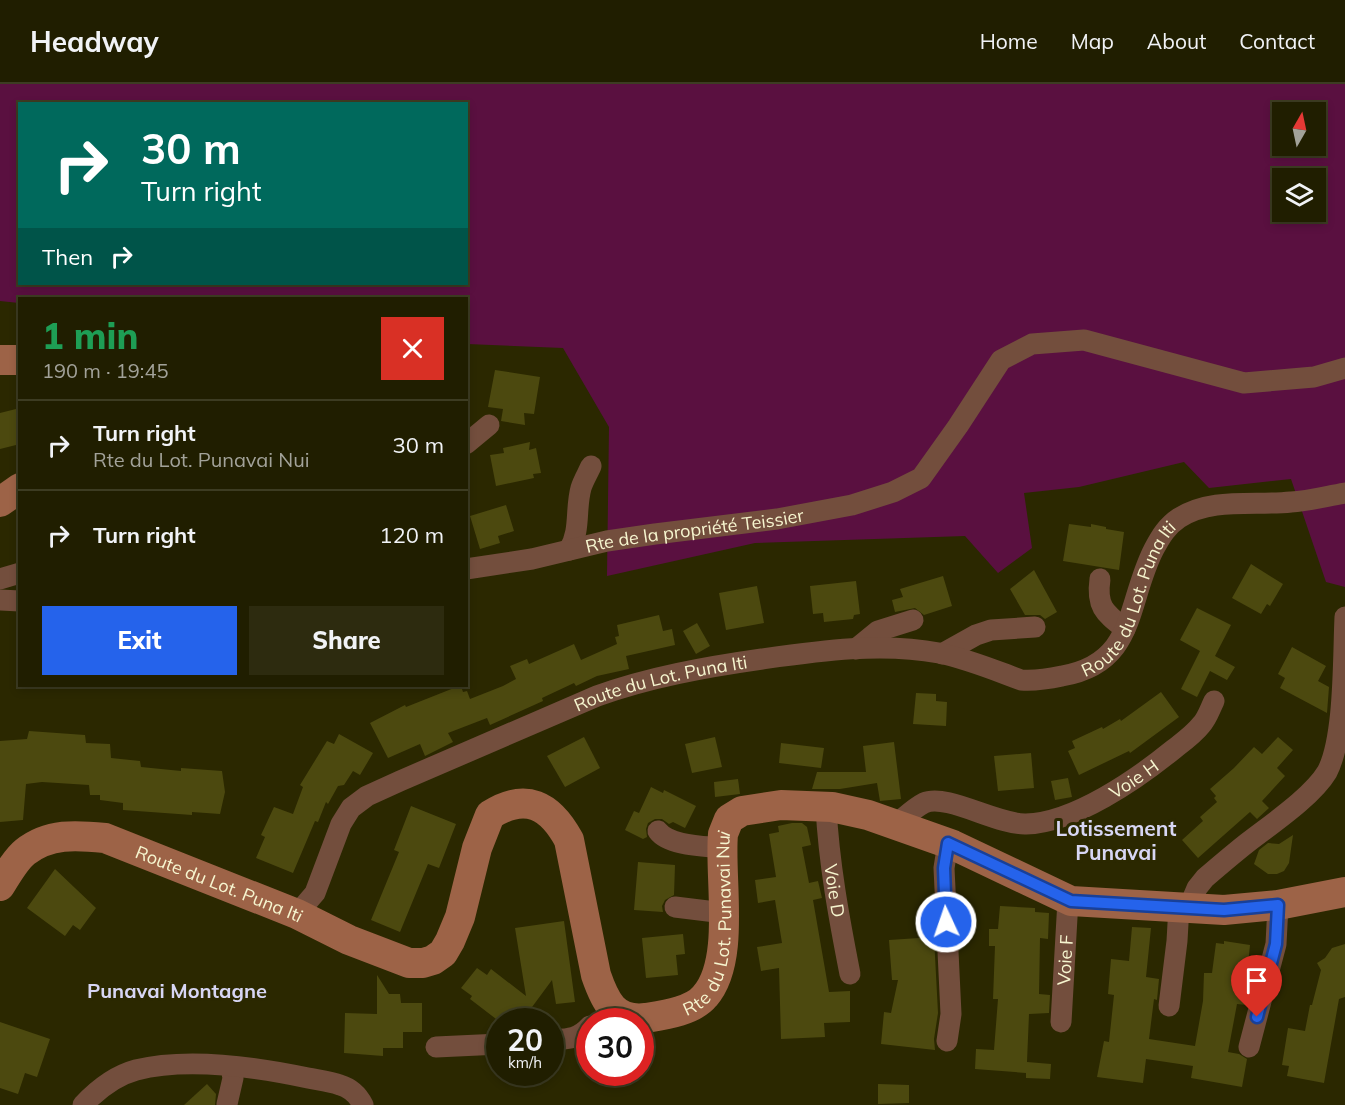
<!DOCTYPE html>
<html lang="en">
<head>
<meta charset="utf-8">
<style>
	:root { --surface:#201e00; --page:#2d2b0f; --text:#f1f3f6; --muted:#a2a299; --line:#3d3c22; --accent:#2563eb }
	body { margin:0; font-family:Mulish,sans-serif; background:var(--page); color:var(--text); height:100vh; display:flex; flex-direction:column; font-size:22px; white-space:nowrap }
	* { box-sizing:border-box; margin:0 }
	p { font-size:20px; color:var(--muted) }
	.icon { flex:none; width:33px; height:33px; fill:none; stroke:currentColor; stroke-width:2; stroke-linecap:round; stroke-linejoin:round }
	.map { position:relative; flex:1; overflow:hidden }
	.details { position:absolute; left:18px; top:213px; width:450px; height:390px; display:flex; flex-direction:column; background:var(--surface); border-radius:0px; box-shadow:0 3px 9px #0003,0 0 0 2px var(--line) }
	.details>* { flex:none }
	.hud { position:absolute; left:18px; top:18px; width:450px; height:183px; border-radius:0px; box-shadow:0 3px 9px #0003,0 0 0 2px var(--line); background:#00695c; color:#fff; overflow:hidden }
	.needle { width:39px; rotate:9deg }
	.tools { position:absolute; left:1272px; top:18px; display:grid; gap:12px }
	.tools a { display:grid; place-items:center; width:54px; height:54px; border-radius:0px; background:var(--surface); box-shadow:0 3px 9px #0003,0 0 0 2px var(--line); font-size:30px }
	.speed { position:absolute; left:486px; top:924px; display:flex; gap:12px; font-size:30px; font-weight:700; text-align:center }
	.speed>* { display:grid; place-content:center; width:78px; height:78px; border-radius:50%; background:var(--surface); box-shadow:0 3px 9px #0003,0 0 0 2px var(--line); line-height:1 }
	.speed small { font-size:15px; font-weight:400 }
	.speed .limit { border:9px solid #d22; background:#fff; color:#111 }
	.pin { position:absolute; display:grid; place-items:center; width:51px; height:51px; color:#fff; margin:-62px -26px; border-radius:50% 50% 50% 0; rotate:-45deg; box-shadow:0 0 6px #0007 }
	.pin .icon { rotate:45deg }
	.me { position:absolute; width:66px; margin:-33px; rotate:357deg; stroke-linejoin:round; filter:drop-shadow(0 0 4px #0008) }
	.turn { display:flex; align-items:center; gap:21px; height:126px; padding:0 24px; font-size:27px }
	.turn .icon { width:78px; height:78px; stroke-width:2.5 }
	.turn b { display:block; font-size:42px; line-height:51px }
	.then { display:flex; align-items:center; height:57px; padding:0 24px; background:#0003; gap:12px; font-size:22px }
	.round { display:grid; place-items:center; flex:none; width:63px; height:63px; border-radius:0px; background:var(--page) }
	.overview { display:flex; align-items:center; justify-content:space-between; height:102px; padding:0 24px }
	h1 { font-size:36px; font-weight:800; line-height:45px; color:#1e9e55 }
	.button { display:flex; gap:12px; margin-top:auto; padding:12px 24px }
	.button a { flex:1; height:69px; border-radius:0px; background:var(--accent); color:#fff; font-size:24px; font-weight:800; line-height:69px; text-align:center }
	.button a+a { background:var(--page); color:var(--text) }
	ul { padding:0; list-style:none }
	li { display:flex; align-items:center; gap:18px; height:90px; padding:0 24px; border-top:2px solid var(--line) }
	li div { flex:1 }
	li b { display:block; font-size:22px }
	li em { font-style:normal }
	header { display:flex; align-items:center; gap:36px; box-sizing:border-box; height:84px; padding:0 30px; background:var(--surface); border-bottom:2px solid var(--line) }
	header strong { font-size:28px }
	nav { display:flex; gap:33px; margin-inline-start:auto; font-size:21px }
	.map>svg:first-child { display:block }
</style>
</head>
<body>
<header>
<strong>Headway</strong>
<nav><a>Home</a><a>Map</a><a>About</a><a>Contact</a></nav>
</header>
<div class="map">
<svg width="1345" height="1021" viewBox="0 0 1345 1021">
	<rect width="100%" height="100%" fill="#2b2800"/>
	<path fill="#5a1040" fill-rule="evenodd" d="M0,0H1345V503L1326,498L1291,395L1209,404L1184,378L1079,403L1024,409L1032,464L998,489L965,452L755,459L607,492L609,343L563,264L467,260L466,214H20L19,219L0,217ZM20,20H466V200H20ZM1282,28H1316V62H1282ZM1282,94H1316V128H1282Z"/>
	<g fill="#4c490f">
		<polygon points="495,286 540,293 534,330 524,329 525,341 501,337 503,325 488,323"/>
		<polygon points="20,324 20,360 0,365 0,329"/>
		<polygon points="530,358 529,366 536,364 541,389 533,390 534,394 496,402 490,371 504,369 503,364"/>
		<polygon points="506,421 514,447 498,452 500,459 480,465 470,432"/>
		<polygon points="1069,440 1091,443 1091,440 1106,443 1106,445 1124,448 1119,486 1063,477"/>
		<polygon points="1251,480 1283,500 1270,522 1267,520 1261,530 1232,514"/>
		<polygon points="1034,486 1057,528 1045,535 1040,531 1025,531 1010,505"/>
		<polygon points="943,492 952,522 924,531 915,524 895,528 892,516 903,513 900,505"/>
		<polygon points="856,497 860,530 854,531 853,535 824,538 823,529 813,530 810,502"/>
		<polygon points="757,502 764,539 726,546 719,509"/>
		<polygon points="1197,524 1231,541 1215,572 1235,583 1227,596 1210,587 1197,613 1181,605 1200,567 1180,556"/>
		<polygon points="659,531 663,547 672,545 675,561 626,572 629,585 597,592 576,602 574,599 542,614 543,617 490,641 487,634 448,649 453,658 425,672 420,660 388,674 370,639 405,621 406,623 459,602 461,602 463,608 467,607 470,615 503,602 516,595 510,582 527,575 529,580 574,560 581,576 617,560 615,553 619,552 617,541"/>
		<polygon points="697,539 710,562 696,570 683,547"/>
		<polygon points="1292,563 1326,582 1318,597 1329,603 1327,629 1280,604 1285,594 1278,590"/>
		<polygon points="1161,608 1179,633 1130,669 1129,667 1079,691 1068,667 1075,664 1072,657 1102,643 1103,645 1120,635 1121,637"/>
		<polygon points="916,609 936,610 936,617 947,618 946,642 913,640"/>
		<polygon points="29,647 85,651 86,659 110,660 111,674 140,677 141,683 181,687 181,684 222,687 225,708 220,730 192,728 192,731 123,726 123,719 100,716 100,711 90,711 89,701 42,698 26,700 23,736 0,738 0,657 27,655"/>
		<polygon points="339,650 373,669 360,691 353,687 344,701 338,702 328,720 326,718 318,738 315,737 293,789 256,774 265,753 261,751 274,723 293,730 303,703 300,701 327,657 334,660"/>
		<polygon points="584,653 600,684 565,703 547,672"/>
		<polygon points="715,653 722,683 692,689 685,660"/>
		<polygon points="1278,653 1293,666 1277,684 1285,692 1262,717 1269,724 1257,735 1250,728 1198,774 1182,756 1203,737 1200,733 1217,718 1214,714 1216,712 1210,705 1234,684 1254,663 1262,670"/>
		<polygon points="894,658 901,715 880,717 877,699 840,705 812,705 817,688 866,688 863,662"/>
		<polygon points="781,659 824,664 821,684 779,679"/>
		<polygon points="1031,669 1034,704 998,707 994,672"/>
		<polygon points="1068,694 1072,713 1055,716 1051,697"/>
		<polygon points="738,695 740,710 715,713 714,698"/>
		<polygon points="651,703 663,709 664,706 696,722 685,744 673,738 669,740 662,735 655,735 648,739 646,745 647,753 643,755 625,746 634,727 639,729"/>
		<polygon points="411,722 456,740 439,784 428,780 400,848 371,836 399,768 394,766"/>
		<polygon points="792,739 802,739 807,743 811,761 802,763 809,799 818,797 822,814 813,816 829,908 850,907 850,938 824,939 825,953 781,955 779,884 761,887 757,863 782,859 775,816 758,819 755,796 776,793 769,750 779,748 778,742"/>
		<polygon points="1293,751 1289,779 1284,787 1277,790 1268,790 1254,780 1259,766 1268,759 1279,760"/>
		<polygon points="638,778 675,781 674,811 665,816 662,822 663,828 634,826"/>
		<polygon points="55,785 96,824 80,846 73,841 65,852 27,824"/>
		<polygon points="1000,822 1035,824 1035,828 1049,829 1048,855 1040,854 1039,910 1050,911 1049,929 1029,930 1027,978 1051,980 1050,995 1026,994 1026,989 975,985 976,965 994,966 998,915 993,915 995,862 989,862 989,845 998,845"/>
		<polygon points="564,837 575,918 556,920 552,896 521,938 500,938 470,915 472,912 461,904 477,884 487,891 491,885 526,912 515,844"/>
		<polygon points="1132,843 1151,844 1146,893 1159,895 1157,916 1154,915 1149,955 1195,962 1203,917 1204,889 1212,889 1216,859 1224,860 1224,857 1250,861 1246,900 1252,901 1247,921 1237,920 1228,968 1239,970 1247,975 1242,1003 1191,994 1193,982 1146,975 1143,999 1097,993 1104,957 1109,958 1114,911 1108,910 1111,875 1129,877"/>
		<polygon points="683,850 685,870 676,871 678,891 646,894 642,854"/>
		<polygon points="934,853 938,929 934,955 935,966 881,960 884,928 891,929 898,896 892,896 889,856"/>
		<polygon points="1345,860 1345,913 1339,915 1324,999 1287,992 1289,982 1282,981 1288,944 1305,947 1310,921 1312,921 1321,886 1317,879 1325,874 1332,864"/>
		<polygon points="377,891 389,910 400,910 401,919 422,919 422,948 403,948 403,964 383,964 383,972 344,969 345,929 377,930"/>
		<polygon points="0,938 50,955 37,993 25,989 18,1010 0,1004"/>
		<polygon points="207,1000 216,1010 215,1021 184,1021"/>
		<polygon points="878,1000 909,1001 909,1019 878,1020"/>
	</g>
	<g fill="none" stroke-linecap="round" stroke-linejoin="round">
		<g stroke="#734e3d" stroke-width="21">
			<polyline points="466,360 489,341"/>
			<path d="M569,466C581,446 575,426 581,404C583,397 588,389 591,382"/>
			<path id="s1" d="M466,485L532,475L607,457L655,450L777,435L852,421L893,408L921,394L958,342L1001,276L1032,260L1084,256L1244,299L1314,293L1345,284"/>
			<polyline points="0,495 20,489"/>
			<path d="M1100,495C1096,523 1105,529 1125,545"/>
			<polyline points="0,516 20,517"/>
			<polyline points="856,565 878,547 913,536"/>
			<polyline points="942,570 976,551 991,546 1035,543"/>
			<path id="s2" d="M826,723C829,780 839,834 850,890"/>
			<path id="s3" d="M895,741C904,734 914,724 924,719C947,709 997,741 1026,740C1074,739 1137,695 1174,665C1183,658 1194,650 1201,641C1207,635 1210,625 1214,617"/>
			<path d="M658,747C669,762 705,762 722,764"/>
			<polyline points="675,823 724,829"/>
			<path d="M1189,823L1197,804L1205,794C1219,782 1233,770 1247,759C1270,741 1312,713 1327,688C1345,654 1343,574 1345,533"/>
			<path id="s4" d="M297,830L315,809L341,740L351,724L367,712L400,697L597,612C650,593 706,583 762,575C819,567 881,558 939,569C968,575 994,586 1021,596C1035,597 1048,595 1062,592C1137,579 1126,519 1154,465C1161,452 1167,442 1179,434C1212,413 1254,422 1291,418C1309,417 1327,412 1345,409"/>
			<polyline points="1169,922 1177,857 1179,822"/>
			<path id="s5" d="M1061,938L1068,816"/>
			<path d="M550,956C568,955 577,956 590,942"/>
			<polyline points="947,957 951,930 944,784 948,759"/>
			<polyline points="436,963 500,960"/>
			<polyline points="1249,963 1276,860 1278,821"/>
			<polyline points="227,1020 233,994 231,983"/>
			<path d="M83,1021C98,1005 114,992 136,986C188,973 256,983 308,994C318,996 330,997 340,1001C350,1004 358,1011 363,1021"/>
		</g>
		<g stroke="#9d6347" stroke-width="30">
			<polyline points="0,276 20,276"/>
			<polyline points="0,418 20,404"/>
			<path id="s6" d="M0,802C7,791 15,776 25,768C49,749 76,751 105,754L297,830L349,856L409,879H423L433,876L443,869L450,857L460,833L477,764L490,731C526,708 550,721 569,756L596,891C605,917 614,938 646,934C664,931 693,927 705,912C736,877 719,794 723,750L729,735L742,727L781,721L832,723L868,731L953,761L1071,817L1224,826L1278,821L1345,808"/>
		</g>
	</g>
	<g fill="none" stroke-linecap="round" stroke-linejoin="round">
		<g stroke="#184099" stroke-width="15">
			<polyline id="route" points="946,838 944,784 948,759 1071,817 1224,826 1278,821 1276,860 1257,933"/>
		</g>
		<use href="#route" stroke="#2563eb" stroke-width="10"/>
	</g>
	<g text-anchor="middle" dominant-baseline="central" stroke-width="6" stroke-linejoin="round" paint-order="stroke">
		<g font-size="18" fill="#f6f5cf" stroke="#2b2800">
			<text stroke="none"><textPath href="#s1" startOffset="232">Rte de la propriété Teissier</textPath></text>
			<text stroke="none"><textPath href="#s4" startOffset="976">Route du Lot. Puna Iti</textPath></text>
			<text stroke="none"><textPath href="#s4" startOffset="456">Route du Lot. Puna Iti</textPath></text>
			<text stroke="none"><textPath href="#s3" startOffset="260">Voie H</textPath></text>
			<text stroke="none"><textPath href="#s6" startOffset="249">Route du Lot. Puna Iti</textPath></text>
			<text stroke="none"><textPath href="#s2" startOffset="84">Voie D</textPath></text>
			<text stroke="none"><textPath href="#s6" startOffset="1082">Rte du Lot. Punavai Nui</textPath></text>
			<text stroke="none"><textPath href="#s5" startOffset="62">Voie F</textPath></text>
		</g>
		<g font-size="20" font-weight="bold" fill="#d7d6f4" stroke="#2b2800">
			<text x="177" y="906">Punavai Montagne</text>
		</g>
		<g font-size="21" font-weight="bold" fill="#d7d6f4" stroke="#2b2800">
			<text x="1116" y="744">Lotissement<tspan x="1116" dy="24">Punavai</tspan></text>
		</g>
	</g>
</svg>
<div class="tools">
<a><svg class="needle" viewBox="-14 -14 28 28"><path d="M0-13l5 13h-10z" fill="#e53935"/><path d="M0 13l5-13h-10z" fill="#a2a299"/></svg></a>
<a><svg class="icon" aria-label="layers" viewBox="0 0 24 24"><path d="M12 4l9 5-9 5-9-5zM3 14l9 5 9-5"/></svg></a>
</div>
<div class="speed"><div>20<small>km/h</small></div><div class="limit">30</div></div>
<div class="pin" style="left:1257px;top:933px;background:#d93025"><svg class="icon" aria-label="arrive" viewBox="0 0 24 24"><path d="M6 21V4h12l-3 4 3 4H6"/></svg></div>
<svg class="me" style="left:946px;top:838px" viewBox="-20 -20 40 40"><circle r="17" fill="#2563eb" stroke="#fff" stroke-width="3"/><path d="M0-11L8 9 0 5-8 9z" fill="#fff"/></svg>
<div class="hud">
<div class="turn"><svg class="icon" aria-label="right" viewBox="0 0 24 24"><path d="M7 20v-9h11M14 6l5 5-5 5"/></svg><div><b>30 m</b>Turn right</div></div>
<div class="then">Then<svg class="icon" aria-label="right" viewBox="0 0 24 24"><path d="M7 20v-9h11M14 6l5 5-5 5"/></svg></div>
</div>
<section class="details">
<div class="overview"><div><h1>1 min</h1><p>190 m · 19:45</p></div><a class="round" style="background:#d93025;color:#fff"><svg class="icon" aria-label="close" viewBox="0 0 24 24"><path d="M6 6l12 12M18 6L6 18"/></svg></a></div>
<ul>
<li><svg class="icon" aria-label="right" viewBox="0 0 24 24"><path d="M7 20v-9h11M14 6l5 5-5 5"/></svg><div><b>Turn right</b><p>Rte du Lot. Punavai Nui</p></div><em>30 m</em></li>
<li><svg class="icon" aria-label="right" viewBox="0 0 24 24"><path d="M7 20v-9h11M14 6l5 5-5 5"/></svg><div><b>Turn right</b></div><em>120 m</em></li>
</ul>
<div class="button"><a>Exit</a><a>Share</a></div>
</section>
</div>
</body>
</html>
